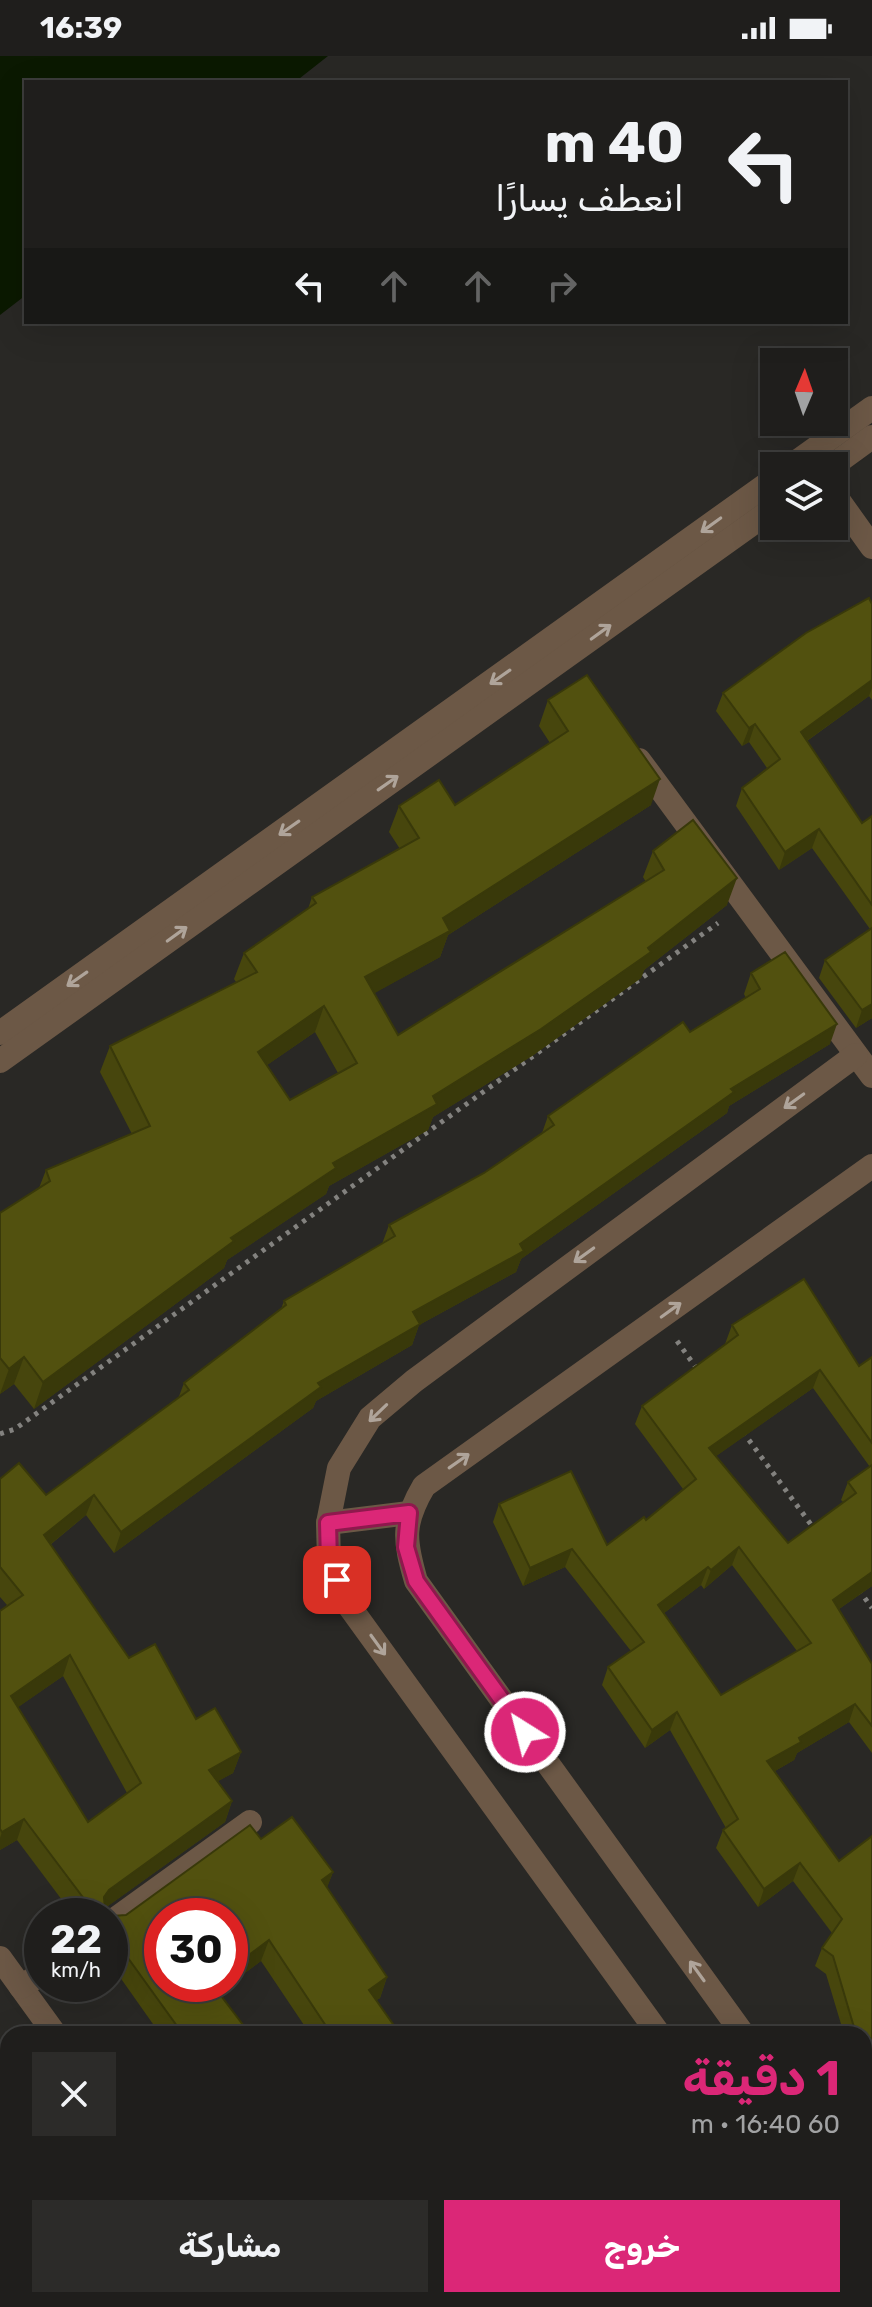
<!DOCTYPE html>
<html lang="ar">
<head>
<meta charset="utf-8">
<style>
	:root { --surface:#1f1e1c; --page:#2c2b29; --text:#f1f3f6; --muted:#a1a2a3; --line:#3c3c3b; --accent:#db2777 }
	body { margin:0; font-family:Rubik,"Noto Sans Arabic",sans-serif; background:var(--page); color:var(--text); direction:rtl; height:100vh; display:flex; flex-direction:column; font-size:30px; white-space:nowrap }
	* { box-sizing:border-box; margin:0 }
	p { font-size:26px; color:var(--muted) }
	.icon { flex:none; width:44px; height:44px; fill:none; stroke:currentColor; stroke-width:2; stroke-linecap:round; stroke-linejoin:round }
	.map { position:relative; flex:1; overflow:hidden; direction:ltr }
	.drawer { position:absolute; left:0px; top:1970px; width:872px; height:282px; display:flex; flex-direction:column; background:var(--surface); border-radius:24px 24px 0 0; box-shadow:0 8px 32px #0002,0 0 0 2px var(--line); direction:rtl }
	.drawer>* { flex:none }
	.hud { position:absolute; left:24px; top:24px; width:824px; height:244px; border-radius:0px; box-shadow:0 8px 32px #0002,0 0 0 2px var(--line); direction:rtl; background:#1f1e1c; color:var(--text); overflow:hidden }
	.needle { width:52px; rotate:2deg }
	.fabs { position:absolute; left:760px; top:292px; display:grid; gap:16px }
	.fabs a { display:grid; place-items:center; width:88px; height:88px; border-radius:0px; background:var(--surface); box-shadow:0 8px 32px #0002,0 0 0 2px var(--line); font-size:40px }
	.speed { position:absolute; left:24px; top:1842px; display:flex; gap:16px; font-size:40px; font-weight:700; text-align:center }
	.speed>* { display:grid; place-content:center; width:104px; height:104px; border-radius:50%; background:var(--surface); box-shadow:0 8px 32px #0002,0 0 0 2px var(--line); line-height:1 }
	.speed small { font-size:20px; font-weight:400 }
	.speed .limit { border:12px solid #d22; background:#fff; color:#111 }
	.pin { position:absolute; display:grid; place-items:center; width:68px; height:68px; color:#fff; margin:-34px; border-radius:16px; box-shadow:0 4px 12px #0006 }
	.me { position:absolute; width:88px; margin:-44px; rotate:324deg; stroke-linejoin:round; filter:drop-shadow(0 0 6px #0008) }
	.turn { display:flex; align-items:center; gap:28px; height:168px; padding:0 32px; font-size:36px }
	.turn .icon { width:104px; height:104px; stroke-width:2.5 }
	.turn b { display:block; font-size:56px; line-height:68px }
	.lanes { display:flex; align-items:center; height:76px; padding:0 32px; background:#0003; justify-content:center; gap:40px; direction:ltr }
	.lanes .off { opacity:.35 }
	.round { display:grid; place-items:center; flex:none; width:84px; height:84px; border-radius:0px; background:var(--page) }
	.summary { display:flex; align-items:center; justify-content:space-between; height:136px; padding:0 32px }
	h1 { font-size:48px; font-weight:700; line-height:60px; color:var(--accent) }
	.action { display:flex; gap:16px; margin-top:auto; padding:16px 32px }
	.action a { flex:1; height:92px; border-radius:0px; background:var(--accent); color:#fff; font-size:32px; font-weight:700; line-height:92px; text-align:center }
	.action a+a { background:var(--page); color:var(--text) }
	.status { display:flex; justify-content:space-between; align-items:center; height:56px; padding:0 40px; background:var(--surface); direction:ltr }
	.status svg { height:22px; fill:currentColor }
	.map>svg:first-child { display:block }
</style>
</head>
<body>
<div class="status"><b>16:39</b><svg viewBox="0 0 49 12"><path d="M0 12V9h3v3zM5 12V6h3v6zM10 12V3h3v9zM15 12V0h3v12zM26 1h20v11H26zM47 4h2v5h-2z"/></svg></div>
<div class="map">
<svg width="872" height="2251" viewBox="0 0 872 2251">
	<rect width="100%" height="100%" fill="#292825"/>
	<polygon fill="#0b1901" points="0,0 328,0 295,26 26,26 26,239 0,259"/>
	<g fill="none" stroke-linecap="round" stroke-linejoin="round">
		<g stroke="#83827f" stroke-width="5" stroke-dasharray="4 6" stroke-linecap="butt">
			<polyline points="677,1285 697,1313"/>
			<polyline points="743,1376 815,1474"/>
			<polyline points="0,1378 15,1373 718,867"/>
			<polyline points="859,1534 872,1552"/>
		</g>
		<g stroke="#6c5846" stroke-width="24">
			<polyline points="791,410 872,352"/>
			<polyline points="832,410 872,381"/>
			<polyline points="834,438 872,491"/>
			<polyline points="639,704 872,1020"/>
			<polyline points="0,977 774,423"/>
			<polyline points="0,1005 774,452"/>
			<polyline points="328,1467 409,1457"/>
			<polyline points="110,1867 250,1766"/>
			<polyline points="0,1902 55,1978"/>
			<polyline points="21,1931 42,1917"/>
			<polyline points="659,1978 344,1543 329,1505 328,1467 339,1412 370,1362 414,1325 856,999"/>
			<path d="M743,1978L416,1525C404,1484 402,1467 424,1430L872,1110"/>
			<polyline points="864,2146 872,2157"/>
			<polyline points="852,2244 857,2251"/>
			<polyline points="65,2251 74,2244"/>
		</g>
	</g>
	<g fill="#47460d" fill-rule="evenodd">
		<polygon points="872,548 872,644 869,640 807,685 862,767 872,760 872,962 856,972 819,922 825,904 870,873 812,792 779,814 736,750 742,732 767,712 749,686 742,690 716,655 723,637"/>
		<path d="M548,644L651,749L448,879L440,901L374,937L398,979L646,826L643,821L653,795L727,849L644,914L641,922L532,1000L433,1061L428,1074L329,1130L326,1138L227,1204L224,1212L34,1353L14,1328L0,1338V1157L39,1132L46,1114L132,1078L100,1016L110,990L236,926L234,923L244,897L308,853L312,841L400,793L389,776L399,750L455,749L550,687L539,670ZM315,976L338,1017L290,1044L267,1009Z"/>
		<path d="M751,917L830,988L729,1050L727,1057L521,1203L516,1216L419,1269L412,1289L316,1345L313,1352L114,1497L86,1459L50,1489L129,1602L196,1663L241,1696L233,1717L218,1725L232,1745L225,1766L105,1852V1854L112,1860L126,1859L261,1783L333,1816L327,1831L387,1921L380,1942L376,1944L400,1978H310L261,1905L219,1936L250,1978H160L110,1907V1860H74L17,1784L0,1794V1555L7,1549L0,1541V1423L46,1439L178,1343L184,1327L281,1253L284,1245L382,1188L389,1169L484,1117L542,1077L548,1060L746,942L744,938ZM63,1620L127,1737L88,1766L18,1651Z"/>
		<path d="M732,1269L859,1310L872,1301V1530L839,1553L872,1608V1697L849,1666L797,1697L794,1704L775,1715L839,1805L872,1780V1998L864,2000V1978H844L826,1918L815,1910L822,1892L832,1877L793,1825L758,1851L716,1792L723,1774L726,1772L670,1674L645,1692L602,1629L608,1611L631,1595L565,1511L523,1530L493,1466L499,1448L607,1489L646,1464L683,1433L635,1368L642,1350L725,1288ZM813,1332L870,1411L848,1426L841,1444L843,1446L788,1487L716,1400ZM732,1509L797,1595L721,1639L664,1557L701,1529L704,1533Z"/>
		<polygon points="348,2244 464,2244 455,2251 354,2251"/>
		<polygon points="498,2244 614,2244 612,2251 503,2251"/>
	</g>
	<g fill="#39390a">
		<polygon points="872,624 872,632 869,640 794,694 801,676"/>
		<polygon points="755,668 749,686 742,690 749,672"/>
		<polygon points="660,723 651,749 448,879 440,901 355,948 365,921 443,862"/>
		<polygon points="819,773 812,792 779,814 785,796"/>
		<polygon points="737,822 727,849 644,914 641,922 532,1000 433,1061 428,1074 329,1130 326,1138 227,1204 224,1212 34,1353 43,1326 231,1182 333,1107 433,1040 648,892"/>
		<polygon points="872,948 872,962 856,972 862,954"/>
		<polygon points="324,950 315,976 248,1022 258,996"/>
		<polygon points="837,968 830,988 729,1050 727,1057 521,1203 516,1216 419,1269 412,1289 316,1345 313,1352 114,1497 121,1476 413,1256 520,1188 731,1033"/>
		<polygon points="24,1301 14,1328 0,1338 9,1313"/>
		<polygon points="820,1314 813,1332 702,1410 709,1392"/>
		<polygon points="94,1439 86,1459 36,1500 44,1479"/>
		<polygon points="739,1491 732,1509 704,1533 711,1514"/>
		<polygon points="572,1493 565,1511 523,1530 530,1512"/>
		<polygon points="708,1511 701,1529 651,1567 658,1549"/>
		<polygon points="872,1516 872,1530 826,1562 833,1544"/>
		<polygon points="70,1599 63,1620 4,1661 11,1640"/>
		<polygon points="855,1648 849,1666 797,1697 794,1704 761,1723 767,1705 799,1682"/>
		<polygon points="677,1656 670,1674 645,1692 652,1674"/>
		<polygon points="241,1696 233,1717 202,1734 209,1714"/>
		<polygon points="232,1745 225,1766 101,1855 104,1841 109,1834"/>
		<polygon points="24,1763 17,1784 0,1794 0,1782 2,1776"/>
		<polygon points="800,1807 793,1825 758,1851 764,1833"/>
		<polygon points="333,1816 325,1837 322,1824"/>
		<polygon points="269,1884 261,1905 230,1928 230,1913"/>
		<polygon points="387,1921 380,1942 361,1954 369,1934"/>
		<polygon points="211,1928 230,1928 204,1947"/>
		<polygon points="872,1982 872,1998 864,2000 864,1984"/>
		<polygon points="443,2244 464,2244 455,2251 436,2251 437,2248"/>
		<polygon points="608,2244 614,2244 612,2251 598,2251"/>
	</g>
	<g fill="#52510f" stroke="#39390a" stroke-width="2" fill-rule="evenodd">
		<polygon points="869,542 872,548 872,624 801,676 862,767 872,760 872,849 819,773 785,796 742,732 780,703 755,668 749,672 723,637 806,577"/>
		<path d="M587,619L660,723L443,862L450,875L365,921L398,979L664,814L653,795L693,764L737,822L648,892L651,896L541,973L433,1040L437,1048L333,1107L336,1112L231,1182L234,1185L43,1326L24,1301L9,1313L0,1302V1157L50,1125L46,1114L150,1070L110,990L257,916L244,897L316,847L312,841L419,782L399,750L439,724L455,749L568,675L548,644ZM324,950L357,1007L290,1044L258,996Z"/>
		<polygon points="872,872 872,948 862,954 825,904"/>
		<path d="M785,896L837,968L731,1033L734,1036L520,1188L524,1195L413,1256L420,1268L318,1327L321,1331L121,1476L94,1439L44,1479L129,1602L155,1588L196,1663L215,1652L241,1696L209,1714L232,1745L109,1834L104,1841L105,1854L112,1860L126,1859L250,1769L261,1783L292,1761L333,1816L322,1824L387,1921L369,1934L400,1978H321L328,1973L269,1884L230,1913V1860H162V1928H212L250,1978H181L182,1977L110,1877V1860H97L24,1763L2,1776L0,1773V1555L23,1539L0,1511V1423L19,1407L46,1439L189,1334L184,1327L286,1249L284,1245L395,1180L389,1169L484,1117L554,1069L548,1060L683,966L690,976L760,933L751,917ZM70,1599L141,1727L88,1766L11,1640Z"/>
		<path d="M804,1223L859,1310L872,1301V1387L820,1314L709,1392L788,1487L856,1437L848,1426L872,1409V1516L833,1544L872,1608V1670L855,1648L799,1682L801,1686L767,1705L839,1805L872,1780V1982L864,1984V1978H856L833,1900L822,1892L842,1863L800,1807L764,1833L723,1774L738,1763L677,1656L652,1674L608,1611L644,1586L572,1493L530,1512L499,1448L571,1415L607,1489L644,1461L646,1464L696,1423L642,1350L738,1279L732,1269ZM739,1491L811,1587L721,1639L658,1549L708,1511L711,1514Z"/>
		<polygon points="182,2244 260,2244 266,2251 172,2251"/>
		<polygon points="371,2244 443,2244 437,2248 439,2251 377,2251"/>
		<polygon points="521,2244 608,2244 598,2251 526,2251"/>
	</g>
	<defs><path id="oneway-shaft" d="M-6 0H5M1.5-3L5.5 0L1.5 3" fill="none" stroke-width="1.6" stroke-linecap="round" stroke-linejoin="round" transform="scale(2)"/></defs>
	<g stroke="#afa49a">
		<use href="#oneway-shaft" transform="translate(711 469) rotate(144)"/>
		<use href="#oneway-shaft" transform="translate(601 576) rotate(-36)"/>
		<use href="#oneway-shaft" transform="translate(500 621) rotate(145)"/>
		<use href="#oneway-shaft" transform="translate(388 727) rotate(-35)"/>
		<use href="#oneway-shaft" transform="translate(289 772) rotate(145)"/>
		<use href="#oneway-shaft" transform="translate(177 878) rotate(-36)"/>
		<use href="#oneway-shaft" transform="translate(77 923) rotate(145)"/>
		<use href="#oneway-shaft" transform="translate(794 1045) rotate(144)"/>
		<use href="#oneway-shaft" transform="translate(584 1199) rotate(144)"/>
		<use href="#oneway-shaft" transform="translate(671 1254) rotate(-36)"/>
		<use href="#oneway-shaft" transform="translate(378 1357) rotate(136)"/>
		<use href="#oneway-shaft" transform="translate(459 1405) rotate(-35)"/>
		<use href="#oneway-shaft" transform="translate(378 1589) rotate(54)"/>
		<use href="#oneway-shaft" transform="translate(697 1915) rotate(-126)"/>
	</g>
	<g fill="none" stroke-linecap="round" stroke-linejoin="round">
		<g stroke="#8e194d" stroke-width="20">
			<polyline id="route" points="337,1524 329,1505 328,1467 409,1457 406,1491 416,1525 525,1676"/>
		</g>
		<use href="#route" stroke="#db2777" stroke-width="14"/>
	</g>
</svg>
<div class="fabs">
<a><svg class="needle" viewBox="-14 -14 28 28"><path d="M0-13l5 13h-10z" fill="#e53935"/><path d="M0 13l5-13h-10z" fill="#a1a2a3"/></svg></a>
<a><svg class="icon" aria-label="layers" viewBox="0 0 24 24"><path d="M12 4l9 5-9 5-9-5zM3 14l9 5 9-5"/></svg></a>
</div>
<div class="speed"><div>22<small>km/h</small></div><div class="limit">30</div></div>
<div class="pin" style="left:337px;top:1524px;background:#d93025"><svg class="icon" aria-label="arrive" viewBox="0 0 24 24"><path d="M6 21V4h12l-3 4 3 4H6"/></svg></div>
<svg class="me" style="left:525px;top:1676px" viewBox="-20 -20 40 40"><circle r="17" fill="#db2777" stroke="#fff" stroke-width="3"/><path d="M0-11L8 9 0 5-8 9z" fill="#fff"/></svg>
<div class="hud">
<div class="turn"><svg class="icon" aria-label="left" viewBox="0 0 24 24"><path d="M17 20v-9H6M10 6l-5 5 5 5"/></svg><div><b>40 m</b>انعطف يسارًا</div></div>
<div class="lanes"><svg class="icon" aria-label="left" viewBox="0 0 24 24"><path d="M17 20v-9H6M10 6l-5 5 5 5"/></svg><svg class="icon off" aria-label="ahead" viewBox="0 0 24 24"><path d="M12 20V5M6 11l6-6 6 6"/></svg><svg class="icon off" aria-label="ahead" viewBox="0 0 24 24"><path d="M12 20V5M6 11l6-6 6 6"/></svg><svg class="icon off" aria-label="right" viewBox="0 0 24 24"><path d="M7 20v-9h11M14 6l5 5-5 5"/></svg></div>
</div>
<section class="drawer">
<div class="summary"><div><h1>1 دقيقة</h1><p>60 m · 16:40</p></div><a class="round"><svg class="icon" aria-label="close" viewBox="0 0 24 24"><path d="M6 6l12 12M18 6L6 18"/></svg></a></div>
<div class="action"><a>خروج</a><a>مشاركة</a></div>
</section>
</div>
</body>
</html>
